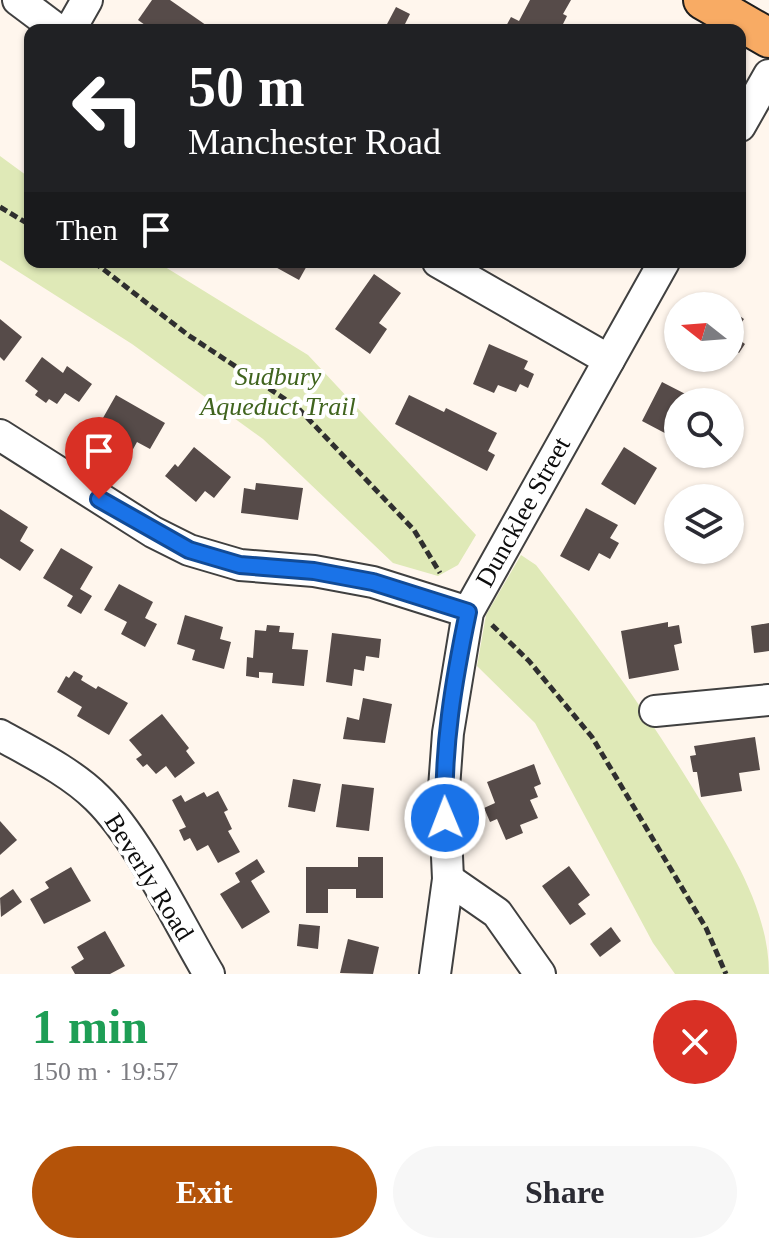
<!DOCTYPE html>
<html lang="en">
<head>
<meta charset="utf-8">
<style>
	:root { --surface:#fff; --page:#f7f7f7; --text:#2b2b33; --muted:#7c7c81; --accent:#b45309 }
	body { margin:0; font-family:"Times New Roman",serif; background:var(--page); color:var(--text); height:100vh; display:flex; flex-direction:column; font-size:30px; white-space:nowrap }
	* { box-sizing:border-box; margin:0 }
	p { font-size:26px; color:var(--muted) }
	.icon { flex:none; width:44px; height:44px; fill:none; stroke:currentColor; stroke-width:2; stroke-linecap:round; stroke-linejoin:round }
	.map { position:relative; height:974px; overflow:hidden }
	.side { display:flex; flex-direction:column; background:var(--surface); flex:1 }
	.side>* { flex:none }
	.hud { position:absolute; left:24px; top:24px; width:722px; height:244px; border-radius:16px; box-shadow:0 2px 6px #0004; background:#202124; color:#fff; overflow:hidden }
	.needle { width:52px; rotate:287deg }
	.tools { position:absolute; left:664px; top:292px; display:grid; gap:16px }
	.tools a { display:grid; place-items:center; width:80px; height:80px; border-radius:50%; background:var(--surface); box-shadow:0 2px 6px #0004; font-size:40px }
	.pin { position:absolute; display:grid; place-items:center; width:68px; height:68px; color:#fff; margin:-82px -34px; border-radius:50% 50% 50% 0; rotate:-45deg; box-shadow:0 0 8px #0007 }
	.pin .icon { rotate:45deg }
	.me { position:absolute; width:88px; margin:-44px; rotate:359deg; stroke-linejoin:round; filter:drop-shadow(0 0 6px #0008) }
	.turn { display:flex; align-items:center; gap:28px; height:168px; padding:0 32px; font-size:36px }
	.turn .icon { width:104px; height:104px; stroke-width:2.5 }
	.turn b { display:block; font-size:56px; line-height:68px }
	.then { display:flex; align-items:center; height:76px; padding:0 32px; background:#0003; gap:16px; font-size:30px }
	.round { display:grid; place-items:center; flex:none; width:84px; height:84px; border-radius:42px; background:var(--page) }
	.overview { display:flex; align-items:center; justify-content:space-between; height:136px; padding:0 32px }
	h1 { font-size:48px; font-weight:700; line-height:60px; color:#1e9e55 }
	.button { display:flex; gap:16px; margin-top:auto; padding:16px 32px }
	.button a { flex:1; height:92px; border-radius:48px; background:var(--accent); color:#fff; font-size:32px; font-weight:700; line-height:92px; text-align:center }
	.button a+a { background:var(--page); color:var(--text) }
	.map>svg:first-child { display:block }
</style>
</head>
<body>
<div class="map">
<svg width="769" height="974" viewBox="0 0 769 974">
	<rect width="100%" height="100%" fill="#fff6ed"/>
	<g fill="#dfe9b7">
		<polygon points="0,156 30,178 30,262 157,262 308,355 476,535 458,565 438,576 393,563 263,439 132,344 0,260"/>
		<path d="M521,555L536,565C594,639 648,714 697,795C730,849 769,909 769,974H675L653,943L535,723L477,666L486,615Z"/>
	</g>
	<g fill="#564b49">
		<polygon points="152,0 170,0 213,30 152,30 138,20"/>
		<polygon points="530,0 571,0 563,14 567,16 560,30 504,30 511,17 519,21"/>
		<polygon points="396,7 410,14 402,30 386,26"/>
		<polygon points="271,262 309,262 299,280 270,264"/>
		<polygon points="374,274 401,293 379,323 387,329 370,354 335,329"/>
		<polygon points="730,309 744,319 733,335 745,344 739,353 730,347"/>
		<polygon points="0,319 22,337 4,361 0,357"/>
		<polygon points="489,344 528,361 524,369 534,374 528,388 520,384 516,392 498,385 494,393 473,384"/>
		<polygon points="42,357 63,373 67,366 92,384 79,402 65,393 57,404 49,399 46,403 35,395 38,391 25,381"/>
		<polygon points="662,382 701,402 678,402 678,440 642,421"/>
		<polygon points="116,395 165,423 150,449 137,442 132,451 120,445 117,449 95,432"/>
		<polygon points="409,395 444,412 446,408 497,433 488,451 495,455 487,471 395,424"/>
		<polygon points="194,447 231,477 214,498 205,491 196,502 165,476 175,464 178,467"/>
		<polygon points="624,447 657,468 635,505 601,484"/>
		<polygon points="256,483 303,488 298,520 241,513 244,488 255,490"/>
		<polygon points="586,508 618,525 610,538 619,543 610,559 599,553 589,571 560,556"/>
		<polygon points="0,509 28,527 20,541 34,550 20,571 0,558"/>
		<polygon points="61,548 93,567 80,589 92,596 81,614 67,606 73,596 43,578"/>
		<polygon points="119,584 153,602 145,618 157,624 145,647 121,634 127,622 104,610"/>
		<polygon points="185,615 223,627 220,639 231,642 224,669 192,660 195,650 177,644"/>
		<polygon points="668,622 668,627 679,625 682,643 674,645 679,670 629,679 621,631"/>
		<polygon points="769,623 769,651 754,653 751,626"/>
		<polygon points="267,625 280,626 279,632 294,633 292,649 308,650 304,686 272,683 273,673 259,672 259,678 246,676 247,657 253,658 255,630 266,631"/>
		<polygon points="332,633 381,639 379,658 366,656 364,671 354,669 352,686 326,682"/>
		<polygon points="74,671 83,676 81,680 96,689 98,686 128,703 109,735 77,716 82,707 57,692 66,676 69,678"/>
		<polygon points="363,698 392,704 385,743 343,739 347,717 359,720"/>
		<polygon points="162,714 189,748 186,751 195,763 175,778 166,766 156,774 147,764 143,767 136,759 142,755 129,740"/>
		<polygon points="755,737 760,770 739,773 742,791 701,797 697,772 693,772 690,756 696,755 694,746"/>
		<polygon points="534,764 541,784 534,787 538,797 530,800 538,818 520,825 523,833 506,840 497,819 490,822 484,808 495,803 487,782"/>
		<polygon points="293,779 321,784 315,812 288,807"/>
		<polygon points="342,784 374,788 369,831 336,827"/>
		<polygon points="218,791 228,810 224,812 232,829 228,831 240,852 218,863 208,845 197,851 190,838 184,841 179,830 186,827 172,800 181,795 185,802 204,792 207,797"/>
		<polygon points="0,821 17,840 0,855"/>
		<polygon points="358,857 383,857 383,898 356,898 356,889 328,889 328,913 306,913 306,867 358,867"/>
		<polygon points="257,859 265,872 251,881 270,912 242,929 220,894 240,882 235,873"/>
		<polygon points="569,866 590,895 578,904 586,914 570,925 542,886"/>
		<polygon points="71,867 91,901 44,924 30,899 49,888 45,882"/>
		<polygon points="13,889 22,902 1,917 0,898"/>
		<polygon points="299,924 320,926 318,949 297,946"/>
		<polygon points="611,927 621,941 600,957 590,944"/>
		<polygon points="105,931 125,966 110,974 75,974 71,967 84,959 77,947"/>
		<polygon points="348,939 379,947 373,974 340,973"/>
	</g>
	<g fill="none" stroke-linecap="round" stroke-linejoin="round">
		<g stroke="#404040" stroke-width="34">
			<g id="minor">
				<polyline points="18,0 58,30"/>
				<polyline points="70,30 87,0"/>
				<polyline points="740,126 769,75"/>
				<polyline points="438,262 609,360"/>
				<polyline points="0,435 153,532 189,550 240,565 314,571 373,582 468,612"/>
				<polyline points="655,711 769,700"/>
				<path d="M0,735C32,753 71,772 97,798C139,839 178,922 209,974"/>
				<polyline points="448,879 497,913 540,974"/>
				<polyline points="435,974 448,879 444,788 448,733 468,612 664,262"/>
			</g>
		</g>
		<g stroke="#1e1e1e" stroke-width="42">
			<polyline id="major" points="703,0 769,38"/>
		</g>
		<g stroke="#2f2f2f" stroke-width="5" stroke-dasharray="8 4" stroke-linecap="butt">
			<polyline points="0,207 30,225"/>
			<polyline points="94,262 188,335 297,407 414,530 440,573"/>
			<polyline points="492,625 529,661 592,737 706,928 726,974"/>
		</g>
		<use href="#minor" stroke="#fff" stroke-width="30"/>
		<use href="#major" stroke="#f8ab64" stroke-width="38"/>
	</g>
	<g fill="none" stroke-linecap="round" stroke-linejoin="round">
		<g stroke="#114b97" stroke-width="20">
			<path id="route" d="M99,499L189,550L240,565L314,571L373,582L468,612C454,679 442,749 445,818"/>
		</g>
		<use href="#route" stroke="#1a73e8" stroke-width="14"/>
	</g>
	<g text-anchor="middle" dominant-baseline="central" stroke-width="8" stroke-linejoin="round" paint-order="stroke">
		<g font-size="26" font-style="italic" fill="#40641e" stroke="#fff">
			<text x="278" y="376">Sudbury<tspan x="278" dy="30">Aqueduct Trail</tspan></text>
		</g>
		<g font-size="26" fill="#0d0d0d" stroke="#fff">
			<text transform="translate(523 512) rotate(-61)">Duncklee Street</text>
			<text transform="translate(149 877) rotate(58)">Beverly Road</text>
		</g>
	</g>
</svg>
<div class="tools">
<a><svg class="needle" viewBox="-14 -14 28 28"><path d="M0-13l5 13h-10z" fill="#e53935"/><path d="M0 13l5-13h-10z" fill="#7c7c81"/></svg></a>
<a><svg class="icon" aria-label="search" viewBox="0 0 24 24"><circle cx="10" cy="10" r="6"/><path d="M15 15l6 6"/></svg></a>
<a><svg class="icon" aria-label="layers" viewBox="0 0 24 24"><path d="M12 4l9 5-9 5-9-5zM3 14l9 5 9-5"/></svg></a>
</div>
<div class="pin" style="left:99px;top:499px;background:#d93025"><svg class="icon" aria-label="arrive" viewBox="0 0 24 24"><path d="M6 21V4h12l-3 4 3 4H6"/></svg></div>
<svg class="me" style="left:445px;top:818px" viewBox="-20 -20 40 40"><circle r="17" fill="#1a73e8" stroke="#fff" stroke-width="3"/><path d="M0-11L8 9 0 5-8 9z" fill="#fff"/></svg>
<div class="hud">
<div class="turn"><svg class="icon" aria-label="left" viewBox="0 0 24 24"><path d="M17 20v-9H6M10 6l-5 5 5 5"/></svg><div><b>50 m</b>Manchester Road</div></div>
<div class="then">Then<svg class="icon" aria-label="arrive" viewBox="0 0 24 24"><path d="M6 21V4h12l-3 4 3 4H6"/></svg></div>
</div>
</div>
<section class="side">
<div class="overview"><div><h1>1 min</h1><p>150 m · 19:57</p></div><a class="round" style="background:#d93025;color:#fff"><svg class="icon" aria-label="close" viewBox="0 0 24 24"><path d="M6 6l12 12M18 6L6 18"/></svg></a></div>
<div class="button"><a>Exit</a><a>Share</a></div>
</section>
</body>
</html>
